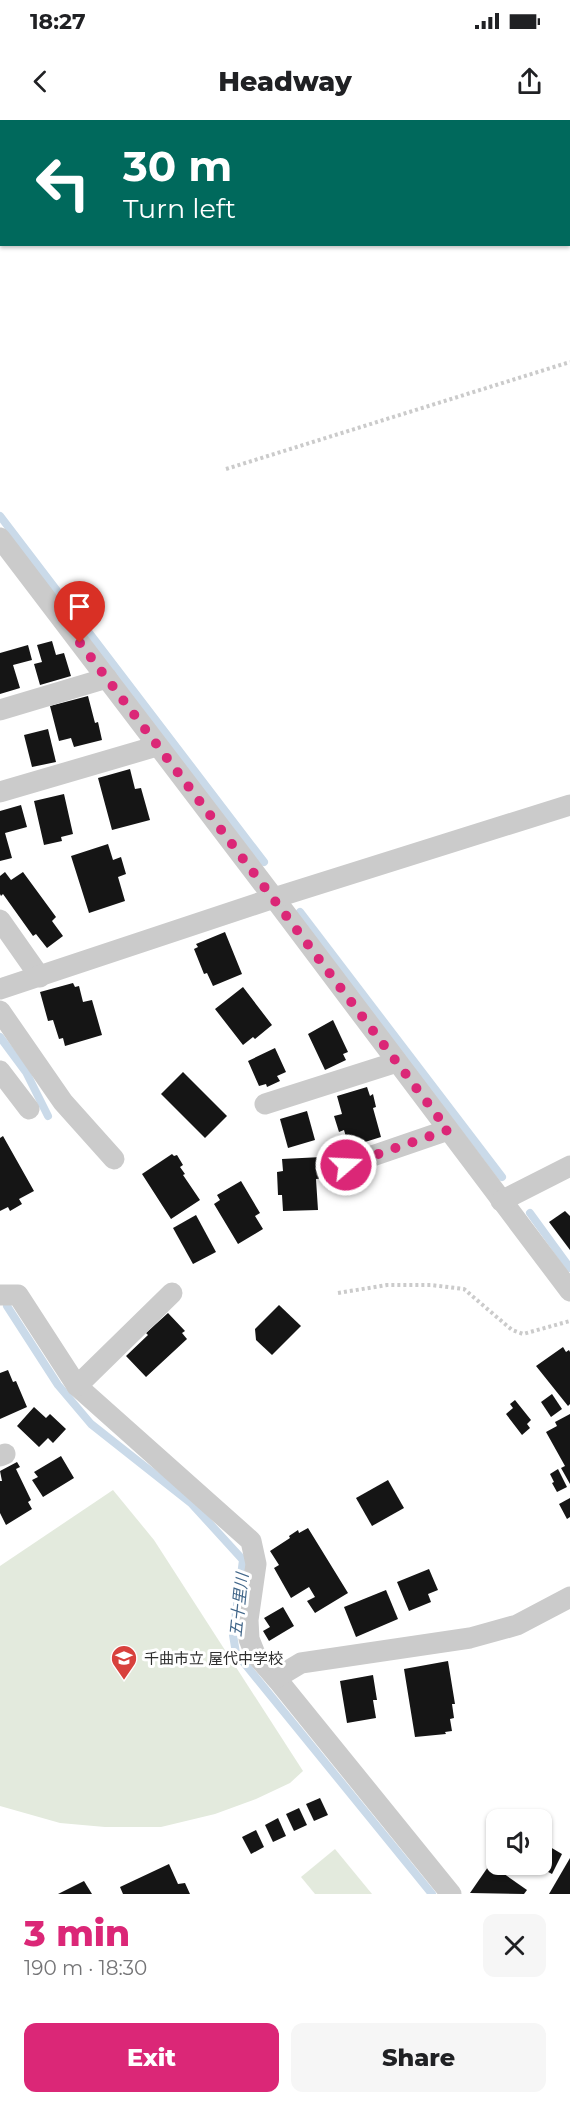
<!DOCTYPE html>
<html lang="en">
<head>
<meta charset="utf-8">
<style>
	:root { --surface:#fff; --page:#f6f6f6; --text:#202124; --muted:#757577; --accent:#db2777 }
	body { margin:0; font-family:Montserrat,"Noto Sans JP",sans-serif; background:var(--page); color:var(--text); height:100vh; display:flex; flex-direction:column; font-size:22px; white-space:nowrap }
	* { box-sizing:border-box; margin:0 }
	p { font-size:20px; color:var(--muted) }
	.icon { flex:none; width:33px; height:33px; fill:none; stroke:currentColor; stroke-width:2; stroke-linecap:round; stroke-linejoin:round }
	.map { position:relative; height:1774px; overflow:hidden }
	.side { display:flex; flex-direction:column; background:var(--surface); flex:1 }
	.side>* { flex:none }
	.banner { position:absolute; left:0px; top:0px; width:570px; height:126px; box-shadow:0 2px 4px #0004; background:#00695c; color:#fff; overflow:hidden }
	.fabs { position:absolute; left:486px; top:1689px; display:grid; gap:12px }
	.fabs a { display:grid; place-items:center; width:66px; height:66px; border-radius:12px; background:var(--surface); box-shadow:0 2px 4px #0004; font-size:30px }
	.pin { position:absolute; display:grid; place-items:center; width:51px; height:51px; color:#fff; margin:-62px -26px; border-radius:50% 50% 50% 0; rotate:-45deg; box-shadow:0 0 6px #0007 }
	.pin .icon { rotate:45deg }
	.me { position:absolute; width:66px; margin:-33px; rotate:71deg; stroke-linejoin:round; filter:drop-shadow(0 0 4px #0008) }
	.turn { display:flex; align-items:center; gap:21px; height:126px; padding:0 24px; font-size:27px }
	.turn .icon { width:78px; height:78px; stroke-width:2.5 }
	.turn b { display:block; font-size:42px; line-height:51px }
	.round { display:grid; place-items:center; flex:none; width:63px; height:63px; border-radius:12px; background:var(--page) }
	.headline { display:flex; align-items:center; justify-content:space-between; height:102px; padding:0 24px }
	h1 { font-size:36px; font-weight:800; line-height:45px; color:var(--accent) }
	.button { display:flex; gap:12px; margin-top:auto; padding:12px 24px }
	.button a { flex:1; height:69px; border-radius:12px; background:var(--accent); color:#fff; font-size:24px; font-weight:800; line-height:69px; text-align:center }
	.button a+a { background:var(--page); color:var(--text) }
	.status { display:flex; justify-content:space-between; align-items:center; height:42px; padding:0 30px; background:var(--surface); direction:ltr }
	.status svg { height:16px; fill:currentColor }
	header { display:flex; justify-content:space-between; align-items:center; height:78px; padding:0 24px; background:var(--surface); font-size:27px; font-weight:800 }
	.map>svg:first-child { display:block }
</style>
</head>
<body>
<div class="status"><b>18:27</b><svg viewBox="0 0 49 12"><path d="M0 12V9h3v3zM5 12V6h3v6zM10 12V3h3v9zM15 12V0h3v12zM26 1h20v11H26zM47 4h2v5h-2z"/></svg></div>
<header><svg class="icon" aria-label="back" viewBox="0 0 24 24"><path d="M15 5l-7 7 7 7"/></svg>Headway<svg class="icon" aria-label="share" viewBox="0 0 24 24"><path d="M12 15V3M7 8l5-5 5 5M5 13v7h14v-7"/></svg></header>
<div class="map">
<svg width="570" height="1774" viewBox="0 0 570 1774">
	<rect width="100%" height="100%" fill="#fff"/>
	<g fill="#e3eadd">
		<polygon points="113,1370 154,1420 303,1651 290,1663 256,1679 215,1694 161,1707 105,1707 60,1703 0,1686 0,1446"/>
		<polygon points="335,1729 372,1774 315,1774 301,1757"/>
	</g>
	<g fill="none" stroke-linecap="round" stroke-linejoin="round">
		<g stroke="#cadae9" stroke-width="8">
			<polyline points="0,396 264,742"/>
			<polyline points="300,792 502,1057"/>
			<polyline points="0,917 26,952 48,996"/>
			<polyline points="530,1093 570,1148"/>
			<polyline points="7,1186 58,1265 91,1304 191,1383 243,1440 233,1515 236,1533 432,1774"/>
		</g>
	</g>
	<g fill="#151515">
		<polygon points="52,521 56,535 64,533 71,556 40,565 34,544 42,542 37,525"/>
		<polygon points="28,525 32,540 13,545 20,568 0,574 0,533"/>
		<polygon points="88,576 95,603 98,602 102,620 74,627 71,618 59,621 50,586"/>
		<polygon points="48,609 56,642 32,647 24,615"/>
		<polygon points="130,649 135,669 141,668 150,700 112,710 98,658"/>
		<polygon points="64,674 73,714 61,717 62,721 44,725 34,681"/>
		<polygon points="21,685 27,707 5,713 12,738 0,741 0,691"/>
		<polygon points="108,724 113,740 121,737 126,754 118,757 125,781 89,793 71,736"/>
		<polygon points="5,752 11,760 23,752 56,797 52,801 63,816 47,828 36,814 33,816 3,774 1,776 0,774 0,756"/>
		<polygon points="225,812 242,854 213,866 207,853 204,854 194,829 198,827 196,824"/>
		<polygon points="73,863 75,867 79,866 83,882 92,880 102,915 65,926 63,918 59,919 53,900 48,901 40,872"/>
		<polygon points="243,867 272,905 255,919 253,917 243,925 215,889"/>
		<polygon points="333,900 348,932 343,934 346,940 325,950 308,914"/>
		<polygon points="275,928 286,952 277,956 280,961 267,967 266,964 259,966 248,941"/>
		<polygon points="183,952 227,996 205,1018 161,974"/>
		<polygon points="367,967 370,976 373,974 376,987 373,988 381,1017 349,1027 344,1010 339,1012 334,996 342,994 337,976"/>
		<polygon points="307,991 315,1020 288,1028 280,999"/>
		<polygon points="3,1016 34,1071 19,1079 22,1084 10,1091 8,1087 0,1091 0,1018"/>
		<polygon points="172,1034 174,1036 177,1035 183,1045 180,1047 185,1054 183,1055 200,1080 171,1099 142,1054"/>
		<polygon points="322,1037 322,1041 327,1041 328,1058 316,1059 318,1090 283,1091 282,1075 278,1075 277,1052 283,1051 282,1039"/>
		<polygon points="241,1061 260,1093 255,1096 263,1109 238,1124 214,1084 220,1080 217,1075"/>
		<polygon points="565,1091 570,1096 570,1130 549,1102"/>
		<polygon points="196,1095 216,1132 193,1144 173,1108"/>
		<polygon points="279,1185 301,1206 272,1235 256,1220 255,1209"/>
		<polygon points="168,1193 185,1211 182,1213 187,1219 146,1257 126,1236 148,1215 146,1213"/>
		<polygon points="563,1227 566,1232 569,1230 570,1232 570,1284 568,1286 536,1246"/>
		<polygon points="8,1250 13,1262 16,1261 27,1287 0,1299 0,1253"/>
		<polygon points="552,1274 562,1289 551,1297 541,1282"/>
		<polygon points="515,1280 531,1300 527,1304 530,1308 522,1315 506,1294 513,1288 510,1284"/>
		<polygon points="34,1287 46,1298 50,1294 66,1309 53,1323 48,1318 39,1327 17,1306"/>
		<polygon points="570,1294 570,1364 561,1348 565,1346 546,1312 557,1306 555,1302"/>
		<polygon points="61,1336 74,1358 43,1377 32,1360 38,1357 34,1352"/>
		<polygon points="17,1342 20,1347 16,1349 31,1380 28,1382 32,1389 6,1405 0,1393 0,1361 2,1361 0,1351"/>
		<polygon points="558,1349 567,1367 557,1372 552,1363 554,1362 550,1354"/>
		<polygon points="388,1360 404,1388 372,1406 356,1378"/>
		<polygon points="570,1378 570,1397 567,1399 559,1384"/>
		<polygon points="308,1408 348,1473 315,1493 307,1481 315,1477 309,1467 291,1478 274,1448 279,1445 270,1431 290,1418 289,1416 298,1410 299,1413"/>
		<polygon points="429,1449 438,1470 428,1474 431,1482 409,1491 397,1462"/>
		<polygon points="386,1470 398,1499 356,1517 344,1487"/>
		<polygon points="283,1487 294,1506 269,1521 263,1511 270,1507 264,1498"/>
		<polygon points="448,1541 455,1584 452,1584 454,1598 450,1599 452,1611 445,1612 446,1614 415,1617 404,1549"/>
		<polygon points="373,1555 377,1580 373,1580 376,1598 347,1603 340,1561"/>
		<polygon points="320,1678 328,1695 314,1701 306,1684"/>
		<polygon points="299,1688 307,1705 294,1711 286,1694"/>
		<polygon points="278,1698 286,1716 273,1722 265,1705"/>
		<polygon points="256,1710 264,1727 251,1734 242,1717"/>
		<polygon points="545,1724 562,1734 552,1754 533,1744 542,1744 542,1731"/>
		<polygon points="570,1738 570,1774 549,1774"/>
		<polygon points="169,1744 178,1764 185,1763 190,1774 123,1774 120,1767"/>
		<polygon points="490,1744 527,1770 524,1774 470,1773"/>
		<polygon points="84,1761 92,1774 58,1774"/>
	</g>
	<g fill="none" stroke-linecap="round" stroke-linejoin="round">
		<g stroke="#cbcbcb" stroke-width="4" stroke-dasharray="3 3" stroke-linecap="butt">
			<polyline points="226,349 570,242"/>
			<polyline points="338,1173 387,1165 431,1165 464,1169 512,1210 523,1214 570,1201"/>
		</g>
		<g stroke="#cbcbcb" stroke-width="21">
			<polyline points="553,0 554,2"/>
			<polyline points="568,49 570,54"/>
			<polyline points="0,418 274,778 570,1171"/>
			<polyline points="0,590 107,558"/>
			<polyline points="0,672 157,626"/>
			<polyline points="0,800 40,857"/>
			<polyline points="0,869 274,778 570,685"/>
			<polyline points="0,891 63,982 114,1039"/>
			<polyline points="0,951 29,989"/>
			<polyline points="265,984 397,942"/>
			<polyline points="346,1045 448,1010"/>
			<polyline points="501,1081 570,1046"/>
			<polyline points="0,1175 18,1175 77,1266 251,1421 256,1444 248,1500 249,1519 255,1534 276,1558 451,1774"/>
			<polyline points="77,1266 172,1173"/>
			<polyline points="0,1336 5,1334"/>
			<polyline points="276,1558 301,1543 470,1518 517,1505 570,1477"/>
		</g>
	</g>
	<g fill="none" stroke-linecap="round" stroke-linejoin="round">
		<polyline stroke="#db2777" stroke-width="10" stroke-dasharray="0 18" points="80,523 448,1010 346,1045"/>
	</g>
	<defs>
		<g id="school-pin" transform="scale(1.35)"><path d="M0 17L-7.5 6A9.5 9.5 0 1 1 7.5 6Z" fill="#d8413d" stroke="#fff"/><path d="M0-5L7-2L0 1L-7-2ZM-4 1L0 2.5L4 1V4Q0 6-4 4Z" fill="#fff"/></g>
	</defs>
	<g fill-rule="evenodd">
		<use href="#school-pin" x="124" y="1538"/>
	</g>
	<g text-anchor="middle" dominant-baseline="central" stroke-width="6" stroke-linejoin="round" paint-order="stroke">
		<g font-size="15" fill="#2e2e2e" stroke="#fff" text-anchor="start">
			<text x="144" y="1538">千曲市立 屋代中学校</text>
		</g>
		<g font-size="16" font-style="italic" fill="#42678a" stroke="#fff">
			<text transform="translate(239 1485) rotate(-84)">五十里川</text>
		</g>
	</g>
</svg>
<div class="fabs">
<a><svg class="icon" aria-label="sound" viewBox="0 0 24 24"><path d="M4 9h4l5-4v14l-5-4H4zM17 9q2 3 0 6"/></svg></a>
</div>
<div class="pin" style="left:80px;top:523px;background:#d93025"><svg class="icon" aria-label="arrive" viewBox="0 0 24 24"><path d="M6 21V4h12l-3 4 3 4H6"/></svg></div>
<svg class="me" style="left:346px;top:1045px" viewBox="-20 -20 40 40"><circle r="17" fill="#db2777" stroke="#fff" stroke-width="3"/><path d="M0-11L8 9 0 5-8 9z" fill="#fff"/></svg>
<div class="banner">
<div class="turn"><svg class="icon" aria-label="left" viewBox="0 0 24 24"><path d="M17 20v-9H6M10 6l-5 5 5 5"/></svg><div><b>30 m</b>Turn left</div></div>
</div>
</div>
<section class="side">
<div class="headline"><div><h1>3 min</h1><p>190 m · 18:30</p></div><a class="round"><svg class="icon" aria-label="close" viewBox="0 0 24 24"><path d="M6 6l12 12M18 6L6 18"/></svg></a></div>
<div class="button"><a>Exit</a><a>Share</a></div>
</section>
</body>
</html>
